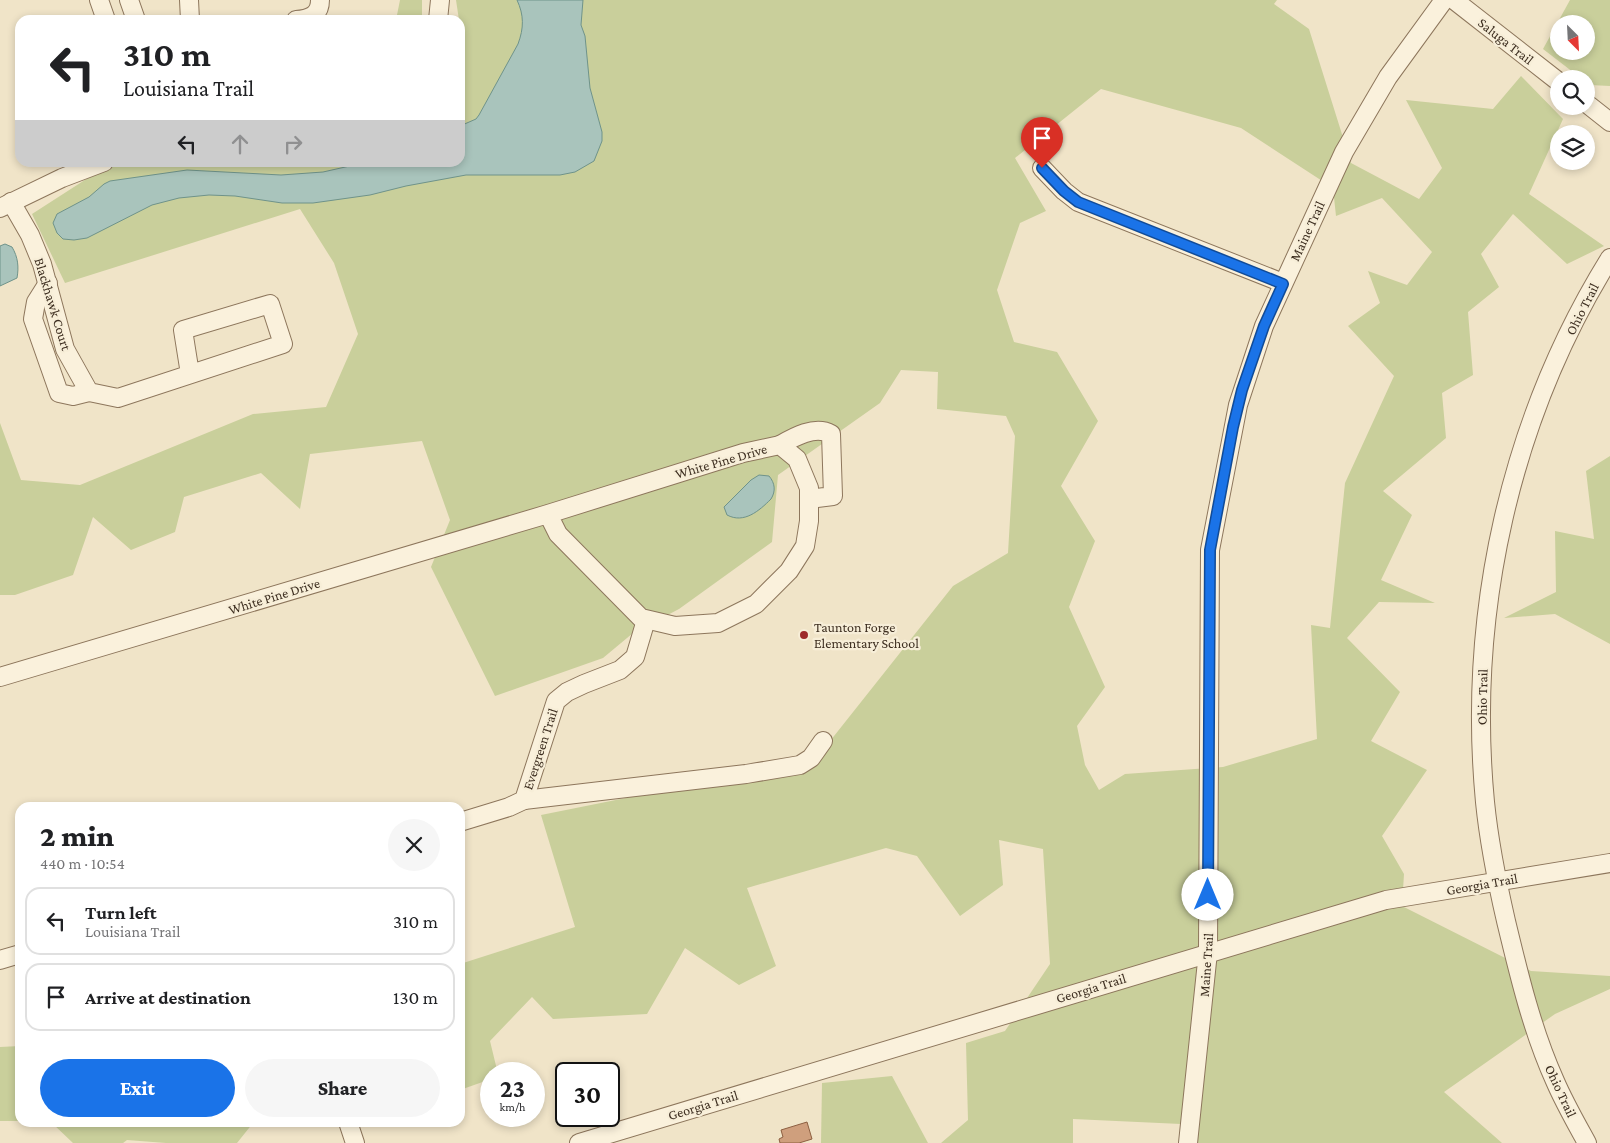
<!DOCTYPE html>
<html lang="en">
<head>
<meta charset="utf-8">
<style>
	:root { --surface:#fff; --page:#f6f6f6; --text:#202124; --muted:#757577; --line:#e0e0e0; --accent:#1a73e8 }
	body { margin:0; font-family:"Crimson Pro",serif; background:var(--page); color:var(--text); height:100vh; display:flex; flex-direction:column; font-size:19px; white-space:nowrap }
	* { box-sizing:border-box; margin:0 }
	p { font-size:16px; color:var(--muted) }
	.icon { flex:none; width:28px; height:28px; fill:none; stroke:currentColor; stroke-width:2; stroke-linecap:round; stroke-linejoin:round }
	.map { position:relative; flex:1; overflow:hidden }
	.drawer { position:absolute; left:15px; top:802px; width:450px; height:325px; display:flex; flex-direction:column; background:var(--surface); border-radius:15px; box-shadow:0 2px 8px #0003 }
	.drawer>* { flex:none }
	.guide { position:absolute; left:15px; top:15px; width:450px; height:152px; border-radius:15px; box-shadow:0 2px 8px #0003; background:#fff; color:var(--text); overflow:hidden }
	.needle { width:32px; rotate:156deg }
	.controls { position:absolute; left:1550px; top:15px; display:grid; gap:10px }
	.controls a { display:grid; place-items:center; width:45px; height:45px; border-radius:50%; background:var(--surface); box-shadow:0 2px 8px #0003; font-size:25px }
	.speed { position:absolute; left:480px; top:1062px; display:flex; gap:10px; font-size:25px; font-weight:700; text-align:center }
	.speed>* { display:grid; place-content:center; width:65px; height:65px; border-radius:50%; background:var(--surface); box-shadow:0 2px 8px #0003; line-height:1 }
	.speed small { font-size:12px; font-weight:400 }
	.speed .limit { border:2px solid #111; border-radius:8px; background:#fff; color:#111 }
	.pin { position:absolute; display:grid; place-items:center; width:42px; height:42px; color:#fff; margin:-51px -21px; border-radius:50% 50% 50% 0; rotate:-45deg; box-shadow:0 0 5px #0007 }
	.pin .icon { rotate:45deg }
	.me { position:absolute; width:55px; margin:-28px; rotate:0deg; stroke-linejoin:round; filter:drop-shadow(0 0 4px #0008) }
	.turn { display:flex; align-items:center; gap:18px; height:105px; padding:0 25px; font-size:22px }
	.turn .icon { width:65px; height:65px; stroke-width:2.5 }
	.turn b { display:block; font-size:35px; line-height:42px }
	.lanes { display:flex; align-items:center; height:48px; padding:0 25px; background:#0003; justify-content:center; gap:25px; direction:ltr }
	.lanes .off { opacity:.35 }
	.round { display:grid; place-items:center; flex:none; width:52px; height:52px; border-radius:26px; background:var(--page) }
	.summary { display:flex; align-items:center; justify-content:space-between; height:85px; padding:0 25px }
	h1 { font-size:30px; font-weight:800; line-height:38px }
	.primary-button { display:flex; gap:10px; margin-top:auto; padding:10px 25px }
	.primary-button a { flex:1; height:58px; border-radius:30px; background:var(--accent); color:#fff; font-size:20px; font-weight:800; line-height:58px; text-align:center }
	.primary-button a+a { background:var(--page); color:var(--text) }
	ul { padding:0; list-style:none }
	li { display:flex; align-items:center; gap:15px; height:68px; margin:0 10px 8px; padding:0 15px; border:2px solid var(--line); border-radius:15px }
	li div { flex:1 }
	li b { display:block; font-size:19px }
	li em { font-style:normal }
	.map>svg:first-child { display:block }
</style>
</head>
<body>
<div class="map">
<svg width="1610" height="1143" viewBox="0 0 1610 1143">
	<rect width="100%" height="100%" fill="#f0e4c8"/>
	<g fill="#c9cf9b" fill-rule="evenodd">
		<polygon points="400,0 422,0 422,20 396,20"/>
		<path d="M456,0H1277L1274,4L1309,29L1351,163L1419,199L1442,168L1406,100L1493,109L1521,76L1563,119L1529,194L1604,246L1567,264L1513,214L1481,254L1499,287L1468,312L1473,375L1442,393L1446,438L1383,491L1412,515L1381,580L1435,603L1379,602L1347,638L1400,692L1371,741L1427,770L1382,836L1404,874L1402,906L1531,971L1610,976V989L1555,1014L1444,1092L1502,1143H1190L1181,1124L1073,1119V1143H941L968,1120L966,1043L1005,1031L1050,964L1043,849L999,840L1003,885L960,916L917,856L886,848L747,888L776,966L739,985L685,948L647,1014L553,1019L532,997L490,1041L498,1074H491V1079L460,1090V964L575,927L541,815L815,760L953,586L1008,553L1015,436L1006,416L937,409L938,372L901,370L880,403L778,475L772,542L679,609L633,633L603,658L495,696L431,567L450,520L422,441L310,454L300,509L261,473L184,497L175,532L131,550L93,517L73,575L15,595H0V423L21,480L80,485L253,414L326,407L358,334L334,263L300,209L65,283L32,214L105,167L136,163L460,162V20H459ZM1101,89L1241,128L1333,188L1336,216L1382,198L1432,252L1407,285L1368,271L1380,303L1348,326L1394,376L1345,483L1330,628L1311,625L1317,739L1223,767L1125,774L1099,790L1085,765L1077,726L1105,687L1069,607L1095,541L1061,486L1098,421L1057,352L1014,342L997,290L1020,223L1046,211L1015,158Z"/>
		<path d="M1570,0H1610V86L1590,85L1586,82V79H1582L1543,49ZM1559,24H1586V51H1559Z"/>
		<polygon points="1610,456 1610,644 1555,614 1504,618 1556,592 1555,531 1594,539 1586,471"/>
		<polygon points="20,1046 20,1121 0,1121 0,1047"/>
		<polygon points="892,1076 928,1143 821,1143 822,1083"/>
		<polygon points="52,1123 253,1123 237,1143 166,1143 127,1140 123,1143 73,1143"/>
	</g>
	<g fill="#a9c4bc" stroke="#6f938a">
		<path d="M517,0H583L581,25L585,36L590,88L602,132V141L594,161L575,172L560,175H466L406,186L370,195L313,203H282L235,196L209,195L179,198L152,205L87,238L74,240L63,239L57,233L53,223L57,214L89,197L104,184L110,181L187,170L281,175L323,172L363,163L460,162V126L476,119L479,115L518,44C524,28 524,15 517,0Z"/>
		<path d="M5,244L12,247C18,257 19,267 17,278L0,286V246Z"/>
		<path d="M759,475L769,476C775,483 776,491 771,499C759,511 744,524 727,515L724,507L751,480Z"/>
	</g>
	<polygon fill="#cf9f7d" stroke="#8d5f41" points="807,1122 812,1139 799,1143 780,1143 779,1139 783,1137 781,1130"/>
	<g fill="none" stroke-linecap="round" stroke-linejoin="round">
		<g stroke="#8d765c" stroke-width="20">
			<g id="minor">
				<polyline points="99,0 106,20"/>
				<polyline points="129,0 136,20"/>
				<polyline points="189,0 190,20"/>
				<polyline points="1454,0 1559,82"/>
				<path d="M296,20C310,19 320,15 320,0"/>
				<polyline points="438,20 440,0"/>
				<polyline points="1586,103 1610,122"/>
				<polyline points="1042,168 1064,191 1078,202 1283,283"/>
				<polyline points="11,202 30,235 42,264 65,349 89,392 118,398 283,344 270,304 183,330 190,374"/>
				<polyline points="0,208 62,178 104,162"/>
				<polyline points="48,283 36,302 33,319 59,393 73,396 89,392"/>
				<path d="M780,445C794,437 815,425 831,434L833,496L809,499"/>
				<polyline points="0,677 548,514 743,453 780,445 797,459 809,488 809,521 805,546 789,571 756,604 718,623 675,626 641,618 558,534 548,514"/>
				<polyline points="524,800 746,774 800,765 811,758 823,741"/>
				<polyline points="460,822 509,807 524,800 556,701 567,692 584,684 620,670 635,657 646,620"/>
				<polyline points="0,960 20,954"/>
				<polyline points="348,1122 355,1143"/>
				<polyline points="579,1143 1386,900 1610,863"/>
				<polyline points="1188,1143 1208,952 1210,550 1238,405 1264,326 1344,152 1388,77 1444,0"/>
				<path d="M1587,1143C1576,1123 1564,1102 1555,1081C1532,1030 1519,975 1506,921C1497,882 1489,842 1485,802C1467,613 1510,419 1610,258"/>
			</g>
		</g>
		<use href="#minor" stroke="#faf1dc" stroke-width="18"/>
	</g>
	<g fill="none" stroke-linecap="round" stroke-linejoin="round">
		<g stroke="#114b97" stroke-width="12">
			<polyline id="route" points="1042,168 1064,191 1078,202 1283,284 1264,326 1242,390 1233,427 1210,550 1208,895"/>
		</g>
		<use href="#route" stroke="#1a73e8" stroke-width="9"/>
	</g>
	<circle fill="#9e2a2b" stroke="#f7eed8" stroke-width="2" cx="804" cy="635" r="5"/>
	<g text-anchor="middle" dominant-baseline="central" stroke-width="4.5" stroke-linejoin="round" paint-order="stroke">
		<g font-size="14" fill="#3d2e20" stroke="#f7eed8">
			<text transform="translate(1506 41) rotate(38)">Saluga Trail</text>
			<text transform="translate(1307 231) rotate(-65)">Maine Trail</text>
			<text transform="translate(53 304) rotate(73)">Blackhawk Court</text>
			<text transform="translate(1582 309) rotate(-63)">Ohio Trail</text>
			<text transform="translate(721 461) rotate(-16)">White Pine Drive</text>
			<text transform="translate(274 596) rotate(-17)">White Pine Drive</text>
			<text transform="translate(1482 697) rotate(-89)">Ohio Trail</text>
			<text transform="translate(540 749) rotate(-72)">Evergreen Trail</text>
			<text transform="translate(1482 884) rotate(-10)">Georgia Trail</text>
			<text transform="translate(1206 965) rotate(-86)">Maine Trail</text>
			<text transform="translate(1091 988) rotate(-17)">Georgia Trail</text>
			<text transform="translate(1561 1091) rotate(65)">Ohio Trail</text>
			<text transform="translate(703 1105) rotate(-17)">Georgia Trail</text>
		</g>
		<g font-size="14" fill="#3d2e20" stroke="#f7eed8" text-anchor="start">
			<text x="814" y="627">Taunton Forge<tspan x="814" dy="16">Elementary School</tspan></text>
		</g>
	</g>
</svg>
<div class="controls">
<a><svg class="needle" viewBox="-14 -14 28 28"><path d="M0-13l5 13h-10z" fill="#e53935"/><path d="M0 13l5-13h-10z" fill="#757577"/></svg></a>
<a><svg class="icon" aria-label="search" viewBox="0 0 24 24"><circle cx="10" cy="10" r="6"/><path d="M15 15l6 6"/></svg></a>
<a><svg class="icon" aria-label="layers" viewBox="0 0 24 24"><path d="M12 4l9 5-9 5-9-5zM3 14l9 5 9-5"/></svg></a>
</div>
<div class="speed"><div>23<small>km/h</small></div><div class="limit">30</div></div>
<div class="pin" style="left:1042px;top:168px;background:#d93025"><svg class="icon" aria-label="arrive" viewBox="0 0 24 24"><path d="M6 21V4h12l-3 4 3 4H6"/></svg></div>
<svg class="me" style="left:1208px;top:895px" viewBox="-20 -20 40 40"><circle r="19" fill="#fff"/><path d="M0-13L10 11 0 6-10 11z" fill="#1a73e8"/></svg>
<div class="guide">
<div class="turn"><svg class="icon" aria-label="left" viewBox="0 0 24 24"><path d="M17 20v-9H6M10 6l-5 5 5 5"/></svg><div><b>310 m</b>Louisiana Trail</div></div>
<div class="lanes"><svg class="icon" aria-label="left" viewBox="0 0 24 24"><path d="M17 20v-9H6M10 6l-5 5 5 5"/></svg><svg class="icon off" aria-label="ahead" viewBox="0 0 24 24"><path d="M12 20V5M6 11l6-6 6 6"/></svg><svg class="icon off" aria-label="right" viewBox="0 0 24 24"><path d="M7 20v-9h11M14 6l5 5-5 5"/></svg></div>
</div>
<section class="drawer">
<div class="summary"><div><h1>2 min</h1><p>440 m · 10:54</p></div><a class="round"><svg class="icon" aria-label="close" viewBox="0 0 24 24"><path d="M6 6l12 12M18 6L6 18"/></svg></a></div>
<ul>
<li><svg class="icon" aria-label="left" viewBox="0 0 24 24"><path d="M17 20v-9H6M10 6l-5 5 5 5"/></svg><div><b>Turn left</b><p>Louisiana Trail</p></div><em>310 m</em></li>
<li><svg class="icon" aria-label="arrive" viewBox="0 0 24 24"><path d="M6 21V4h12l-3 4 3 4H6"/></svg><div><b>Arrive at destination</b></div><em>130 m</em></li>
</ul>
<div class="primary-button"><a>Exit</a><a>Share</a></div>
</section>
</div>
</body>
</html>
